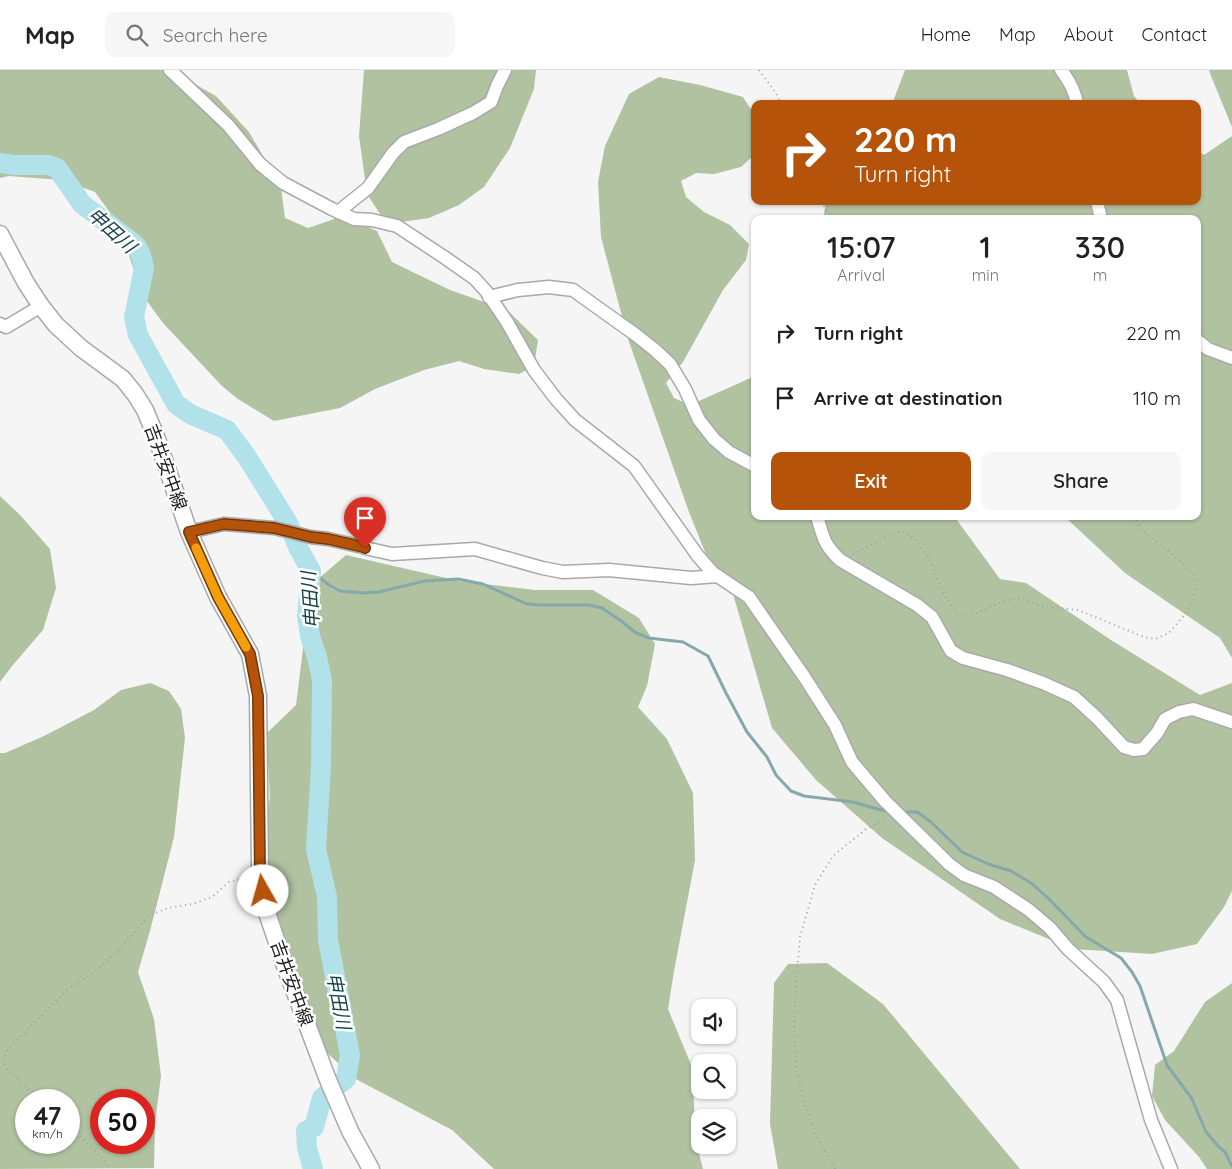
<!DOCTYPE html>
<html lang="en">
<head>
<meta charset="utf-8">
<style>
	:root { --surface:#fff; --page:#f6f6f6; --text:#222; --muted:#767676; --line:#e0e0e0; --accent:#b45309 }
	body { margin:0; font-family:Quicksand,"Noto Sans JP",sans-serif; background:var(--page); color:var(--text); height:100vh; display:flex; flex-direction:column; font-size:19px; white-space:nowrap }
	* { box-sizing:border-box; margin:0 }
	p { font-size:16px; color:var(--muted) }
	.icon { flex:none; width:28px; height:28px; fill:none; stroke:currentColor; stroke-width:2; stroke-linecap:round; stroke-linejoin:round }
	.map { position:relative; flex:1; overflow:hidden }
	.panel { position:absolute; left:751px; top:145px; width:450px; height:305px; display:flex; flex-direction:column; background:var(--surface); border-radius:10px; box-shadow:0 1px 4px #0004 }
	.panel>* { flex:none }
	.top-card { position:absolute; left:751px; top:30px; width:450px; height:105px; border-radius:10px; box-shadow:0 1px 4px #0004; background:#b45309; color:#fff; overflow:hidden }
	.fabs { position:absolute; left:691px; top:929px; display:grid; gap:10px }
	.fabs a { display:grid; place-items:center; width:45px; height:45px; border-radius:10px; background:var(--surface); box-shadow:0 1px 4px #0004; font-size:25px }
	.speed { position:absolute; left:15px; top:1019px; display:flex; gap:10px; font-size:25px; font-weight:700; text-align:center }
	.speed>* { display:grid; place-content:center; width:65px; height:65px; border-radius:50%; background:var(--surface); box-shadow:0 1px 4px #0004; line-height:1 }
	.speed small { font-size:12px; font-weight:400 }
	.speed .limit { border:8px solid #d22; background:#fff; color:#111 }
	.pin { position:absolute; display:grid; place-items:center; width:42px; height:42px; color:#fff; margin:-51px -21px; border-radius:50% 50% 50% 0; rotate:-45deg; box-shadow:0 0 5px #0007 }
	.pin .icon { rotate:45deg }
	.me { position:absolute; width:55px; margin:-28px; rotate:353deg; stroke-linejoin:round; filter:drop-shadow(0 0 4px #0008) }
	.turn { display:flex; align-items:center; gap:18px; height:105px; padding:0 20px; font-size:22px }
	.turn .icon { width:65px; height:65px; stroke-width:2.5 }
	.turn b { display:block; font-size:35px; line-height:42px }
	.eta { display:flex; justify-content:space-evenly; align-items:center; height:85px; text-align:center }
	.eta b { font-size:30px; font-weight:600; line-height:35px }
	.button { display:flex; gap:10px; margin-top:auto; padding:10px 20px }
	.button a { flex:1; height:58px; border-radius:10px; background:var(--accent); color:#fff; font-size:20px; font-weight:600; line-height:58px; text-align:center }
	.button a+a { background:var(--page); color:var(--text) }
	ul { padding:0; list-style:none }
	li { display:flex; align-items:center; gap:15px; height:65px; padding:0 20px }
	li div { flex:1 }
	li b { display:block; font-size:19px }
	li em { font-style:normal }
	header { display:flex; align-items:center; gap:30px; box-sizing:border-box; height:70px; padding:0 25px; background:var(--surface); border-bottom:1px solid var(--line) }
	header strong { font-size:24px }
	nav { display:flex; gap:28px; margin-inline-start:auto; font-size:18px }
	.search { width:350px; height:45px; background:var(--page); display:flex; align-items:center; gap:12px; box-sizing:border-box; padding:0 18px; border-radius:10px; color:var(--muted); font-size:19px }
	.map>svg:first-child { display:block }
</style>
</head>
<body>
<header>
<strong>Map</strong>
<div class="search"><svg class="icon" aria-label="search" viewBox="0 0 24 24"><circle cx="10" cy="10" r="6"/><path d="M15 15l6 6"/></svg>Search here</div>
<nav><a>Home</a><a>Map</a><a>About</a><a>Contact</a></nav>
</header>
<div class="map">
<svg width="1232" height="1099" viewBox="0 0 1232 1099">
	<rect width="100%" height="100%" fill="#f5f5f6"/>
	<g fill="#b0c2a0" fill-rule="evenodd">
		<polygon points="0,0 168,0 175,3 216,26 249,62 281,117 285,148 308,158 343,146 377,161 392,192 450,220 507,240 538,270 534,296 519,304 484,299 459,291 424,300 375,319 340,338 274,351 238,329 222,316 163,253 141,223 120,156 95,122 61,110 9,106 0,108"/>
		<polygon points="364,0 536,0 534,19 510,78 484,117 459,135 429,148 401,152 382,147 367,124 359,66"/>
		<polygon points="905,0 1127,0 1134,26 1141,34 892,34"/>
		<polygon points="1209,0 1232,0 1232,57 1211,6"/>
		<polygon points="659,7 700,15 743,27 755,46 755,84 741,97 714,104 696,103 681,111 686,127 704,142 730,155 749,174 746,190 723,220 683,292 666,313 674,328 690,335 755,306 755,446 954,446 1000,509 1026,513 1111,570 1200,625 1232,613 1232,821 1224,837 1197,874 1152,884 1073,879 1000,849 882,768 816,710 772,658 731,517 705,482 689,442 628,269 601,167 598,112 605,76 629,24"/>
		<polygon points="1232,66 1232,588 1220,568 1125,503 1064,446 1198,446 1198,149 826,149 824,144 826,131 1198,131 1198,81 1204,85"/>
		<polygon points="0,426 20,445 50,479 56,518 43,560 12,596 0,612"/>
		<polygon points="346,485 459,511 535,520 593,520 639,548 655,574 647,616 638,637 667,669 693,723 695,790 674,901 668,939 692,997 696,1072 703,1099 494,1099 452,1060 354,1008 322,978 286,884 261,787 270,727 266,664 296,635 311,515"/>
		<path d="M150,613L169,621L181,639L185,668L174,767L150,861L138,902L154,949L161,1006L155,1053L154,1098L0,1099V683H5L44,666L94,640L121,620ZM26,1030H69V1072H26ZM101,1030H144V1072H101Z"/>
		<polygon points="827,893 883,934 1020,1099 778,1099 770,1054 774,913 788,894"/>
		<polygon points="1232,913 1232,1099 1207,1099 1199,1087 1165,1050 1152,1026 1155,995 1174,981 1205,932"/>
	</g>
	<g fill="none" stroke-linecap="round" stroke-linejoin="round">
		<g stroke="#86a8ad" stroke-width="3">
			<polyline points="311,501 329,515 340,521 364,523 378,522 425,511 458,509 483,514 527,534 540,535 589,535 602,538 621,551 636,563 649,568 683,572 708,586 726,623 747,662 767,687 776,705 791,721 804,726 853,732 881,740 889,741"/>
			<polyline points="903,742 917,742 931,752 962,782 988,794 1011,801 1031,813 1048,828 1086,867 1121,888 1132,902 1140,916 1167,995 1192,1029 1206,1062 1219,1077 1225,1082 1232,1096"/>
		</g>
		<polyline stroke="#b2e2e9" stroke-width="20" points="0,93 14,95 49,95 57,98 82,134 128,169 137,177 141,185 144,198 134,247 138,265 176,334 190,344 227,360 247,387 288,453 299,479 311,501 307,546 310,566 317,587 322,610 321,697 316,779 327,827 328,870 350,985 346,1009 322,1028 314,1057 306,1061 307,1078 313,1099"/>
		<g stroke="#a9a9ab" stroke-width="15">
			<g id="minor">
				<polyline points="170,0 228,55 260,94 283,113 332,139 354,149 372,150 397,156 444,187 474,208 486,221 507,252 534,300 556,329 575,350 634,396 698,486 713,503 749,527 805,608 835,655 852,692 885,731 949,794 964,805 994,817 1029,840 1050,858 1068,879 1104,912 1117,930 1151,1050 1171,1099"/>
				<path d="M1061,0C1069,10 1075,21 1077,34"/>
				<polyline points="1097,131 1101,149"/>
				<polyline points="338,142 368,118 393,83 404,72 438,59 473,43 491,32 497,16 505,0"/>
				<polyline points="489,227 518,220 549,217 573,220 636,265 655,280 670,294 685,319 699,350 714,369 729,382 755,396"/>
				<polyline points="0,254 6,257 41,236"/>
				<polyline points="1198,271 1208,279 1232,288"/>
				<path d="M817,446C823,467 824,475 840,490L917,535L932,547L951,581L963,588L1007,600L1043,613L1074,627L1097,648L1124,677L1134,680L1143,679L1157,663L1165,649L1179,642L1193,639L1232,652"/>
				<polyline points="189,462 224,454 274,458 311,467 328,469 363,477 365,478 392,484 475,479 542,498 563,502 609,500 691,508 718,506"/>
			</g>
		</g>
		<g stroke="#a9a9ab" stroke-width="19">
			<polyline id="major" points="0,164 26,213 41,236 56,255 81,278 123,309 135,324 145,340 157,369 189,462 218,527 250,584 258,626 260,804 265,837 285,896 328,1010 350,1061 371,1099"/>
		</g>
		<g stroke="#a0a0a1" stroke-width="2" stroke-dasharray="1 4" stroke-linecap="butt">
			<polyline points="759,0 776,23 781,34"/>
			<polyline points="822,131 827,143 831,149"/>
			<polyline points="883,149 886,148 888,149"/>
			<polyline points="853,484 882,469 902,461 915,469 929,488 944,524 955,542 963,545 977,543 1002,532 1018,528 1041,536 1078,540 1144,567 1155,569 1169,563 1187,542 1196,519 1194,505 1172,484 1142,461 1134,446"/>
			<polyline points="40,1030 7,999 3,989 9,978 67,920 94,902 120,879 148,846 168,838 192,834 212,827 229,812 240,809 247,813"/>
			<polyline points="69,1056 103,1088 110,1099"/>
			<polyline points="835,1099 820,1073 805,1037 796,997 794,963 796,916 800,867 815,815 833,786 866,759 887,749"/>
		</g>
		<use href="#minor" stroke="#fff" stroke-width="12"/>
		<use href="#major" stroke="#fff" stroke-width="16"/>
	</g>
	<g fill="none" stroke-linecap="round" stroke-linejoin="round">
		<g stroke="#753606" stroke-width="12">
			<polyline id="route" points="263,821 260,804 258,626 250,584 218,527 189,462 224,454 274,458 311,467 328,469 363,477 365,478"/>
		</g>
		<use href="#route" stroke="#b45309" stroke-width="9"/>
		<polyline stroke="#f59e0b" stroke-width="9" points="196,478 218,527 246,577"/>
	</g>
	<g text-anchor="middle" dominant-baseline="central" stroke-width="5" stroke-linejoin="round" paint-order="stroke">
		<g font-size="18" fill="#212122" stroke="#fff">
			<text transform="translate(166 397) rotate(70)">吉井安中線</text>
			<text transform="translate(292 913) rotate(70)">吉井安中線</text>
		</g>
		<g font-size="19" font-style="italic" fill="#184349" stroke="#fff">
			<text transform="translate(112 160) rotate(42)">申田川</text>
			<text transform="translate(310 530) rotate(-94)">申田川</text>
			<text transform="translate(339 931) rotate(79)">申田川</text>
		</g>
	</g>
</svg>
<div class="fabs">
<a><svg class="icon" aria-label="sound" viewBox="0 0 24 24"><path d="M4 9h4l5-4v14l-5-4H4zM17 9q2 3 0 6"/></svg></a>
<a><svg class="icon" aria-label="search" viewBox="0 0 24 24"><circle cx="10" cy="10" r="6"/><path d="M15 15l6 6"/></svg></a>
<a><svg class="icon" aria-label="layers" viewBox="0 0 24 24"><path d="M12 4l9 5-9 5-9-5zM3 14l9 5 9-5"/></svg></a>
</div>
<div class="speed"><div>47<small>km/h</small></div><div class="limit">50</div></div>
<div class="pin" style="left:365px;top:478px;background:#d93025"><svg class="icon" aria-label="arrive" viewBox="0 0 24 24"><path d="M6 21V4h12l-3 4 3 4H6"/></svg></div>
<svg class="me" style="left:263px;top:821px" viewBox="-20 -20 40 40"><circle r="19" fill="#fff"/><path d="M0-13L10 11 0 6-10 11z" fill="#b45309"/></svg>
<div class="top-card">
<div class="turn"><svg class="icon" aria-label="right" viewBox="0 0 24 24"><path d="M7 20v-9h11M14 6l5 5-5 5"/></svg><div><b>220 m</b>Turn right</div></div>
</div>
<section class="panel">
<div class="eta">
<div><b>15:07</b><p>Arrival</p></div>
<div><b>1</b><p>min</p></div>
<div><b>330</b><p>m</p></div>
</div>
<ul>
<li><svg class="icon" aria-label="right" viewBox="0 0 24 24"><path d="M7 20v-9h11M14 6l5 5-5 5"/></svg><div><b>Turn right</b></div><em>220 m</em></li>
<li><svg class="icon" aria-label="arrive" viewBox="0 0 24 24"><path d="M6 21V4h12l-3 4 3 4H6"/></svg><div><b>Arrive at destination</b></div><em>110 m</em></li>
</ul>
<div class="button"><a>Exit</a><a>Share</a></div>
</section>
</div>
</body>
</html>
